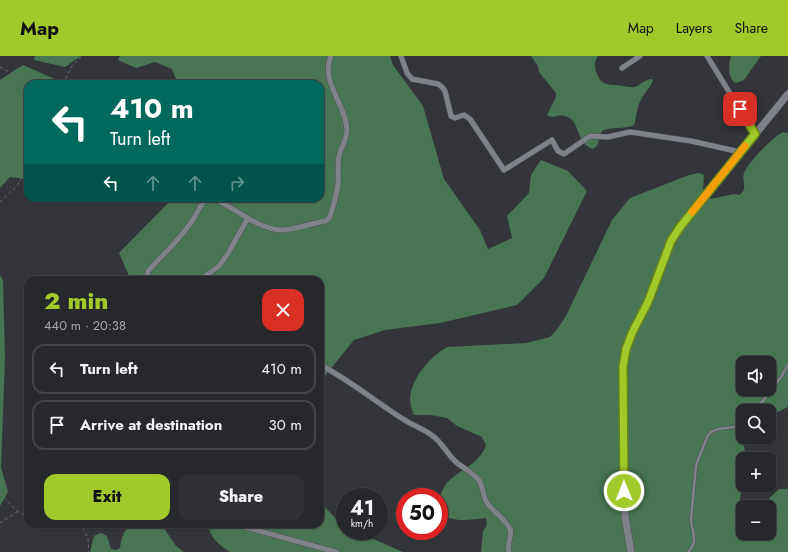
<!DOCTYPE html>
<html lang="en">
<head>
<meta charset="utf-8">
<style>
	:root { --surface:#26282c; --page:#2e3034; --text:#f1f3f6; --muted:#a4a6a9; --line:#424448; --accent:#a1c92a }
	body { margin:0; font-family:Jost,sans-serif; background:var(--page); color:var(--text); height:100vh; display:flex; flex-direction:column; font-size:15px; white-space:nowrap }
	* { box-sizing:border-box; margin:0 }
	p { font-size:13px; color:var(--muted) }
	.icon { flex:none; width:22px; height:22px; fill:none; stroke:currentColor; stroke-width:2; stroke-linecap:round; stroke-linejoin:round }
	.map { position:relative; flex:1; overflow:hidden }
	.sheet { position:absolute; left:24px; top:220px; width:300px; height:252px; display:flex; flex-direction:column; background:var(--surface); border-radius:12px; box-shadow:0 1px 3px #0004,0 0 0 1px var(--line) }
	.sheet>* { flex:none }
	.top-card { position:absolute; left:24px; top:24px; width:300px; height:122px; border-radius:12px; box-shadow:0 1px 3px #0004,0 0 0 1px var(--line); background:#00695c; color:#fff; overflow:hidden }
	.controls { position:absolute; left:736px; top:300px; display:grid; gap:8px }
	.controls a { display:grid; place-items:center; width:40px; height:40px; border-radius:8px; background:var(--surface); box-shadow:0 1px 3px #0004,0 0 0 1px var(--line); font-size:20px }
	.speed { position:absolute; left:336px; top:432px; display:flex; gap:8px; font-size:20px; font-weight:700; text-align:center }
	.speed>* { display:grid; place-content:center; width:52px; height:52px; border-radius:50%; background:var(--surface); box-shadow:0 1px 3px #0004,0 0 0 1px var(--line); line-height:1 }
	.speed small { font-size:10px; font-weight:400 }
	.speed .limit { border:6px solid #d22; background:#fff; color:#111 }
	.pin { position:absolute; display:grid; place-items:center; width:34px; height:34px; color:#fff; margin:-17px; border-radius:8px; box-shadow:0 2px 6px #0006 }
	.me { position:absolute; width:44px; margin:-22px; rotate:359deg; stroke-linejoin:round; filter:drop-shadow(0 0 3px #0008) }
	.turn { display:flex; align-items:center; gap:14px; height:84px; padding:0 20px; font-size:18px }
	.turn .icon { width:52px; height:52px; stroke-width:2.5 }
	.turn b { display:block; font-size:28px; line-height:34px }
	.lanes { display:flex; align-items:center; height:38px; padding:0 20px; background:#0003; justify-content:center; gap:20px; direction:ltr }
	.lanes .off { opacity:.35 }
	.round { display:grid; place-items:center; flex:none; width:42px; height:42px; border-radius:12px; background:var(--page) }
	.overview { display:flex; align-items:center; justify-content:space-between; height:68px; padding:0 20px }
	h1 { font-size:24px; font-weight:800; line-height:30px; color:var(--accent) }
	.primary-button { display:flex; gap:8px; margin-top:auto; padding:8px 20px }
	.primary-button a { flex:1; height:46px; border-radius:12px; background:var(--accent); color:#111; font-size:16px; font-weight:800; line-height:46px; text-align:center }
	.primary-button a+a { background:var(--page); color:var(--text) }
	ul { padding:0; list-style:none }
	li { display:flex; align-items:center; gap:12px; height:50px; margin:0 8px 6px; padding:0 12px; border:2px solid var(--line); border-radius:12px }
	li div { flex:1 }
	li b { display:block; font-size:15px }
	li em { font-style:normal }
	header { display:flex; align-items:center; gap:24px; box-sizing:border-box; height:56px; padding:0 20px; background:var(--accent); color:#111 }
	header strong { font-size:19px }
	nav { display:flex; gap:22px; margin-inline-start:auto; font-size:14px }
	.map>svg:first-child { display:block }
</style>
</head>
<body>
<header>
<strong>Map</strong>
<nav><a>Map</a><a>Layers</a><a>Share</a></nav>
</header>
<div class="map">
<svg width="788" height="496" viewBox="0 0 788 496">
	<rect width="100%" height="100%" fill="#33353b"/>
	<g fill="#487553" fill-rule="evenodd">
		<polygon points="35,0 81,0 65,11 34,4"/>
		<polygon points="120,0 390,0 393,9 423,50 444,123 480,174 488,193 512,182 507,160 529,137 531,119 541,104 568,115 587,135 544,222 517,249 440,267 385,274 354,284 320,326 320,224 131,224 119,197 173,142 320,142 320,28 178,28 172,13 155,6 136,12 118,4"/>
		<path d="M531,0H598C594,6 594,11 597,18C602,31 611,28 623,30C627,30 631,32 635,31C641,29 645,23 652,23L653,25C650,32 644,37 641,44C636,52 637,61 634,69C624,74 612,70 602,75C598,81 600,90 593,93C575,87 581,64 565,60C560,58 556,61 552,61L547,59L556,41V37L539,16L538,10Z"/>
		<path d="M731,0H761L744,24L736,27C728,24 728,8 731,0Z"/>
		<polygon points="23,9 66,28 28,28 28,123 10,121 0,132 0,24"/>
		<path d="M783,76L788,77V351L769,360V355H743V382L746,403H743V419L740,444L749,451H754H743V477H769V451H760L779,433H788V496H481L483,475L487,469L486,462C469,464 454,467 439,457C439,452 438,446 440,441C446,417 471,415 482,397C484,395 485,392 486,389L482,381L457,370L447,362L431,359H414C412,354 410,349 410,344C411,322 429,302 447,291L527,287L550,281L558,272L566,260L612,164L630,142L689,119L699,117L704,119L703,136L711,143L734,138L739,139C749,133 741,125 744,117C749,105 772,82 783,76ZM743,307H769V333H743Z"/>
		<polygon points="0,219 3,224 5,303 1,411 8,436 0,450"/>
		<path d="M320,446L342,469L345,470V475H355L403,496H230C219,489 210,482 208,468H320Z"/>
		<path d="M136,468H161L176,490L184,496H90L94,480L101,477L107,480L111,493L116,494L120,492C122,481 123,472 136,468Z"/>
	</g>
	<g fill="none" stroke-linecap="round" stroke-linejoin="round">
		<g stroke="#515358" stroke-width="3.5">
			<g id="lane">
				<polyline points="755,355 781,321 788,309"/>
				<path d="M688,496C699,485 692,477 691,464L696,409L708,379C717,369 733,374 743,368"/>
			</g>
		</g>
		<g stroke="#515358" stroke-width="6">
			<g id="street">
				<polyline points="401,0 407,17 412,23 438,28 442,31 445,35 451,60 455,62 464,59 470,63 504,114 552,84 558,95 564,98 590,80 608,81 630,76 691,85 740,96"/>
				<polyline points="707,0 755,78"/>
				<polyline points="622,12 640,0"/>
				<path d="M212,142C235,151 257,174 283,174C297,173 312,167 326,165L330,161C333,150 337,139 338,128C339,119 337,111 339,100C341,92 347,83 347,74C346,48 320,26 331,0"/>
				<path d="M146,224L148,215C162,200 178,185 190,168C196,161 201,143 211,142"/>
				<polyline points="200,224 219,210 227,199 248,162"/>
				<path d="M324,311C352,326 376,346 403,363C413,370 425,373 434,381C443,388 448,399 456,406C463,412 472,416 478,423C484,430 482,441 488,448C494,457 505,462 510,473C513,481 506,486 509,496"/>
				<polyline points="241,468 245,471 336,496"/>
			</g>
		</g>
		<g stroke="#515358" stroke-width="8">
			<polyline id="secondary" points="631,496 625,460 623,311 626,293 632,277 648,246 671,185 680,171 788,38"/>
		</g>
		<g stroke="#6c6e73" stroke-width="1" stroke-dasharray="3 3" stroke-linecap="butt">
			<polyline points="0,11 30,28"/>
			<polyline points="63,28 72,10 82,0"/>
			<polyline points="0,146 17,130 28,111"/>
			<polyline points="0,437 17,455 28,461"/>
			<polyline points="0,467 17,456"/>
			<path d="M78,468C87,474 90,486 88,496"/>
		</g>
		<use href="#lane" stroke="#7f8389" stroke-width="2.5"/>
		<use href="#street" stroke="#7f8389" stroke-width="5"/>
		<use href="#secondary" stroke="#7f8389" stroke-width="7"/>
	</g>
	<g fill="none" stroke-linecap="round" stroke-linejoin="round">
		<g stroke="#69831b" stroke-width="10">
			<polyline id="route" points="624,435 623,311 626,293 632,277 648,246 671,185 680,171 755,78 740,53"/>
		</g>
		<use href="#route" stroke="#a1c92a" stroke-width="7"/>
		<polyline stroke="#f59e0b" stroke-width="7" points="692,156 745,90"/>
	</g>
</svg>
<div class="controls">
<a><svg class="icon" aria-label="sound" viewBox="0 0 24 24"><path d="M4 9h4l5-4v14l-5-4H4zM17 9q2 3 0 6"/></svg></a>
<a><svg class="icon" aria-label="search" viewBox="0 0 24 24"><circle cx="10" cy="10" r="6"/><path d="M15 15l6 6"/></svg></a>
<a>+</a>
<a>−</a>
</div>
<div class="speed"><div>41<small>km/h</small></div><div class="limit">50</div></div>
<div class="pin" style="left:740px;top:53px;background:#d93025"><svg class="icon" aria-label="arrive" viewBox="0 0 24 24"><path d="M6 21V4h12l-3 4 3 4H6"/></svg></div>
<svg class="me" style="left:624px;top:435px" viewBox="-20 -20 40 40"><circle r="17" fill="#a1c92a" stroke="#fff" stroke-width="3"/><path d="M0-11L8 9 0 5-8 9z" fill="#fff"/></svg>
<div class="top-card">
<div class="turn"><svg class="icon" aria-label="left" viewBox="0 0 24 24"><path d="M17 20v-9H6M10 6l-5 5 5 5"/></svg><div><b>410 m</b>Turn left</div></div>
<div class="lanes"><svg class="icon" aria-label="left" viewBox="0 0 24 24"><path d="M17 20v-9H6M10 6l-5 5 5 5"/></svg><svg class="icon off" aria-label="ahead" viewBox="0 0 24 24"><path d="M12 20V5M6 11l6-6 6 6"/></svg><svg class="icon off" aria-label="ahead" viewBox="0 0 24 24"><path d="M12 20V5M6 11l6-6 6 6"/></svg><svg class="icon off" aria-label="right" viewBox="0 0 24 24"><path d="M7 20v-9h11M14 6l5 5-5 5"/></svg></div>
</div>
<section class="sheet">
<div class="overview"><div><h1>2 min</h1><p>440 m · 20:38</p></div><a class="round" style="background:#d93025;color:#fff"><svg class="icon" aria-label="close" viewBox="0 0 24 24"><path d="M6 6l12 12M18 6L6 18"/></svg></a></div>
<ul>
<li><svg class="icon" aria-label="left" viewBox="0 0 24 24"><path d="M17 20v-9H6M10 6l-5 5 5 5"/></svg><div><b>Turn left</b></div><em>410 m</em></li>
<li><svg class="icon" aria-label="arrive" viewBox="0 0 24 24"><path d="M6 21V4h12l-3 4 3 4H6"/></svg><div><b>Arrive at destination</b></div><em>30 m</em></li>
</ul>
<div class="primary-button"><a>Exit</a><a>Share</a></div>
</section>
</div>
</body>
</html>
